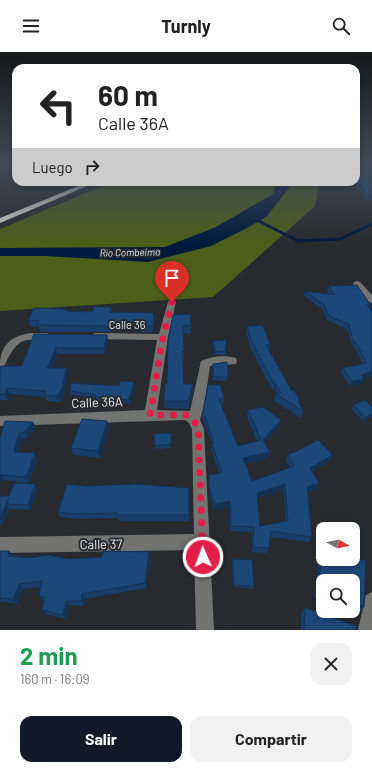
<!DOCTYPE html>
<html lang="es">
<head>
<meta charset="utf-8">
<style>
	:root { --surface:#fff; --page:#f2f2f2; --text:#222; --muted:#767676; --accent:#111827 }
	body { margin:0; font-family:Barlow,sans-serif; background:var(--page); color:var(--text); height:100vh; display:flex; flex-direction:column; font-size:15px; white-space:nowrap }
	* { box-sizing:border-box; margin:0 }
	p { font-size:13px; color:var(--muted) }
	.icon { flex:none; width:22px; height:22px; fill:none; stroke:currentColor; stroke-width:2; stroke-linecap:round; stroke-linejoin:round }
	.map { position:relative; height:578px; overflow:hidden }
	.panel { display:flex; flex-direction:column; background:var(--surface); flex:1 }
	.panel>* { flex:none }
	.top-card { position:absolute; left:12px; top:12px; width:348px; height:122px; border-radius:12px; box-shadow:0 2px 6px #0003; background:#fff; color:var(--text); overflow:hidden }
	.needle { width:26px; rotate:98deg }
	.controls { position:absolute; left:316px; top:470px; display:grid; gap:8px }
	.controls a { display:grid; place-items:center; width:44px; height:44px; border-radius:8px; background:var(--surface); box-shadow:0 2px 6px #0003; font-size:20px }
	.pin { position:absolute; display:grid; place-items:center; width:34px; height:34px; color:#fff; margin:-41px -17px; border-radius:50% 50% 50% 0; rotate:-45deg; box-shadow:0 0 4px #0007 }
	.pin .icon { rotate:45deg }
	.me { position:absolute; width:44px; margin:-22px; rotate:358deg; stroke-linejoin:round; filter:drop-shadow(0 0 3px #0008) }
	.turn { display:flex; align-items:center; gap:14px; height:84px; padding:0 20px; font-size:18px }
	.turn .icon { width:52px; height:52px; stroke-width:2.5 }
	.turn b { display:block; font-size:28px; line-height:34px }
	.then { display:flex; align-items:center; height:38px; padding:0 20px; background:#0003; gap:8px; font-size:15px }
	.round { display:grid; place-items:center; flex:none; width:42px; height:42px; border-radius:12px; background:var(--page) }
	.head { display:flex; align-items:center; justify-content:space-between; height:68px; padding:0 20px }
	h1 { font-size:24px; font-weight:700; line-height:30px; color:#1e9e55 }
	.cta { display:flex; gap:8px; margin-top:auto; padding:8px 20px }
	.cta a { flex:1; height:46px; border-radius:12px; background:var(--accent); color:#fff; font-size:16px; font-weight:700; line-height:46px; text-align:center }
	.cta a+a { background:var(--page); color:var(--text) }
	header { display:flex; justify-content:space-between; align-items:center; height:52px; padding:0 20px; background:var(--surface); font-size:18px; font-weight:700 }
	.map>svg:first-child { display:block }
</style>
</head>
<body>
<header><svg class="icon" aria-label="menu" viewBox="0 0 24 24"><path d="M4 6h16M4 12h16M4 18h16"/></svg>Turnly<svg class="icon" aria-label="search" viewBox="0 0 24 24"><circle cx="10" cy="10" r="6"/><path d="M15 15l6 6"/></svg></header>
<div class="map">
<svg width="372" height="578" viewBox="0 0 372 578">
	<rect width="100%" height="100%" fill="#272a2f"/>
	<polygon fill="#4b5f19" points="112,130 319,130 315,154 213,245 0,259 0,177"/>
	<polygon fill="#001a3d" points="278,130 294,130 266,165 249,175 211,194 148,210 46,204 0,204 0,196 165,195 216,175 273,142"/>
	<g fill="none" stroke-linecap="round" stroke-linejoin="round">
		<polyline stroke="#001a3d" stroke-width="3" points="255,167 298,189 340,187 372,172"/>
		<g fill="#737471" fill-rule="evenodd">
			<polygon points="357,229 360,230 372,243 372,251 369,250 354,234 353,232 354,230"/>
			<path d="M172,247L176,250L168,285L157,358L190,359L201,309C211,304 225,303 236,306L237,309L236,312L210,314L205,349L200,368L204,377L214,578H196L194,498L0,501V485L194,482L192,377L189,371L185,368L0,374V364L145,358L157,288L95,287L90,284L95,281L159,282L168,250Z"/>
			<path d="M30,281H47L52,284C46,292 30,285 21,290C13,295 8,306 4,314L0,315C0,294 9,285 30,281Z"/>
			<polygon points="372,540 372,578 358,578 366,543"/>
		</g>
		<polygon fill="#d9dbd4" fill-rule="evenodd" points="88,130 97,130 0,171 0,166"/>
	</g>
	<g fill="#183d68" fill-rule="evenodd">
		<polygon points="356,111 372,111 372,131 371,131 372,133 372,148 365,148 360,137 354,136 356,129"/>
		<polygon points="328,234 370,252 369,255 372,324 364,326 362,331 350,334 341,321 343,316 363,312 353,293 352,294 347,277 327,268 322,257 304,244 305,239 329,242 327,239"/>
		<polygon points="111,255 112,260 155,267 153,280 140,280 139,278 111,278 111,280 40,280 38,275 30,275 28,268 66,257 67,259 92,260"/>
		<polygon points="173,263 191,273 191,281 183,281 184,307 183,307 184,332 193,339 189,357 164,356 164,349 167,331"/>
		<polygon points="247,274 270,293 269,298 292,339 300,349 299,352 303,359 301,366 274,349 276,342 275,339 273,339 251,297 246,281"/>
		<polygon points="34,282 107,283 108,289 105,302 58,302 52,316 67,316 69,322 65,335 66,338 60,350 47,349 45,345 10,342 8,348 0,348 0,318 22,314"/>
		<polygon points="213,289 226,299 226,303 214,303 213,293"/>
		<polygon points="213,312 228,325 227,329 212,328"/>
		<polygon points="135,333 130,352 96,348 96,346 71,343 70,339 119,334"/>
		<path d="M208,333L224,346L223,352L221,353L238,394L257,389L247,365L248,358L279,375L264,391L270,400L268,406L245,412L252,429L290,416L286,408L288,402L333,403L330,409L312,419L316,437L307,440L312,485L309,490L270,485L269,496L267,501L252,500V480L230,479L229,455L214,458L209,439V423L219,421L211,397L212,392L202,365L203,359ZM283,437L286,469L260,474L258,446Z"/>
		<polygon points="354,353 372,355 372,364 363,369 352,357"/>
		<polygon points="107,369 109,377 100,406 74,403 71,396"/>
		<polygon points="33,370 36,376 27,386 22,387 18,400 35,401 38,407 29,431 4,428 0,429 0,387"/>
		<polygon points="171,381 171,396 155,397 154,382"/>
		<polygon points="35,432 38,438 31,458 10,457 3,472 0,472 0,444 9,444"/>
		<polygon points="84,434 189,436 189,469 118,469 118,466 78,467 60,465 58,460"/>
		<polygon points="0,499 14,504 68,507 150,505 146,536 85,547 84,554 69,553 66,567 46,562 42,558 44,549 39,544 41,535 23,537 18,552 1,550 0,549"/>
		<polygon points="233,507 254,534 253,537 233,535 232,510"/>
		<polygon points="322,507 366,508 364,555 359,560 353,558 353,529 323,529 323,548 314,545 318,513"/>
		<polygon points="305,556 356,578 301,578 301,561"/>
	</g>
	<g fill="#143255">
		<polygon points="154,261 155,267 153,280 153,274"/>
		<polygon points="107,283 108,289 105,302 104,296"/>
		<polygon points="353,289 355,289 353,293 352,294"/>
		<polygon points="56,296 58,302 49,322 47,316"/>
		<polygon points="67,316 69,322 65,335 66,338 60,350 58,344"/>
		<polygon points="372,319 372,324 361,327 364,327 362,331 350,334 352,329 361,323"/>
		<polygon points="134,330 135,333 130,352 129,348"/>
		<polygon points="193,332 193,339 189,357 189,349"/>
		<polygon points="274,332 276,332 275,339 273,339"/>
		<polygon points="7,336 10,342 8,348 5,342"/>
		<polygon points="372,361 372,364 363,369 365,366"/>
		<polygon points="281,368 279,375 261,394 263,388"/>
		<polygon points="107,369 109,377 100,406 98,399"/>
		<polygon points="33,370 36,376 27,386 24,380"/>
		<polygon points="19,381 22,387 17,406 14,400"/>
		<polygon points="270,400 268,406 242,412 243,406"/>
		<polygon points="35,401 38,407 29,431 26,425"/>
		<polygon points="333,403 330,409 308,422 310,416"/>
		<polygon points="0,423 4,428 0,429"/>
		<polygon points="319,431 316,437 304,441 307,435"/>
		<polygon points="35,432 38,438 31,458 28,453"/>
		<polygon points="285,432 283,437 256,447 257,441"/>
		<polygon points="9,446 6,452 10,457 3,472 0,468 0,465"/>
		<polygon points="230,449 229,455 214,458 215,452"/>
		<polygon points="9,499 14,504 8,504"/>
		<polygon points="149,500 150,505 146,536 145,531"/>
		<polygon points="19,532 23,537 18,552 13,547"/>
		<polygon points="82,542 85,547 84,554 81,549"/>
		<polygon points="66,549 69,553 66,567 63,563"/>
	</g>
	<g fill="#1c4779" stroke="#143255" fill-rule="evenodd">
		<polygon points="356,111 372,111 372,126 368,125 372,133 372,144 366,144 361,132 356,132 358,125 356,119"/>
		<polygon points="357,233 370,252 367,252 372,260 372,319 361,323 364,327 352,329 343,316 367,311 355,289 353,289 349,272 329,264 324,253 305,239 335,243 328,234"/>
		<polygon points="94,255 111,255 109,260 154,261 153,274 139,274 139,272 110,272 110,274 38,273 39,269 28,268 34,256 66,257 65,259 92,260"/>
		<polygon points="190,262 191,273 183,274 184,299 182,299 184,332 193,332 189,349 164,349 165,331 167,331 168,289 173,263"/>
		<polygon points="263,273 270,293 266,293 292,339 294,338 300,349 298,349 303,359 276,342 281,341 276,332 274,332 252,290 247,274"/>
		<polygon points="34,282 107,283 104,296 56,296 47,316 67,316 63,331 64,332 58,344 44,343 46,339 7,336 5,342 0,342 0,318 1,314 22,314"/>
		<polygon points="226,288 226,299 215,300 213,289"/>
		<polygon points="227,310 228,325 213,325 213,312"/>
		<polygon points="120,329 134,330 129,348 96,345 96,343 70,339 71,331 119,334"/>
		<path d="M208,333H220L224,346L219,347L238,394L261,388L248,358L263,355L281,368L263,388L270,400L243,406L252,429L294,414L288,402L295,400L318,388L333,403L310,416L319,431L307,435L312,485L271,479L269,496L253,495L254,475L231,474L230,449L215,452L209,433V423L222,421L212,391H214L203,359ZM285,432L288,469L260,474L257,441Z"/>
		<polygon points="365,348 372,355 372,361 365,366 354,353"/>
		<polygon points="82,367 107,369 98,399 71,396"/>
		<polygon points="5,369 33,370 24,380 19,381 14,400 35,401 26,425 0,423 0,387"/>
		<polygon points="171,381 171,392 155,394 154,382"/>
		<polygon points="14,431 35,432 28,453 6,452 9,446 0,465 0,444 9,444"/>
		<polygon points="67,432 84,434 135,432 189,436 189,463 117,463 117,461 76,462 58,460"/>
		<polygon points="0,499 9,499 8,504 28,506 49,503 68,507 102,505 104,499 149,500 145,531 82,542 81,549 66,549 63,563 42,558 45,545 39,544 42,529 19,532 13,547 0,546"/>
		<polygon points="233,507 252,508 254,534 234,533"/>
		<polygon points="322,507 366,508 364,555 353,551 353,529 323,529 323,542 317,540"/>
		<polygon points="305,556 356,574 356,578 304,578"/>
	</g>
	<linearGradient id="sky" x2="0" y2="1"><stop stop-color="#15171a"/><stop offset="0.58" stop-color="#414a58"/><stop offset="1" stop-color="#414a58" stop-opacity="0"/></linearGradient>
	<rect width="372" height="192" fill="url(#sky)"/>
	<g fill="none" stroke-linecap="round" stroke-linejoin="round">
		<polyline stroke="#e11d48" stroke-width="7" stroke-dasharray="0 12.6" points="172,250 163,285 150,363 187,363 194,368 198,377 203,505"/>
	</g>
	<g text-anchor="middle" dominant-baseline="central" stroke-width="4" stroke-linejoin="round" paint-order="stroke">
		<g font-size="10" font-style="italic" fill="#d8e5f4" stroke="#272a2f">
			<text transform="translate(130 200) rotate(-1)">Río Combeima</text>
		</g>
		<g font-size="11" fill="#e3e6e9" stroke="#272a2f">
			<text x="127" y="272">Calle 36</text>
		</g>
		<g font-size="13" fill="#e3e6e9" stroke="#272a2f">
			<text transform="translate(97 350) rotate(-2)">Calle 36A</text>
			<text transform="translate(101 492) rotate(-1)">Calle 37</text>
		</g>
	</g>
</svg>
<div class="controls">
<a><svg class="needle" viewBox="-14 -14 28 28"><path d="M0-13l5 13h-10z" fill="#e53935"/><path d="M0 13l5-13h-10z" fill="#767676"/></svg></a>
<a><svg class="icon" aria-label="search" viewBox="0 0 24 24"><circle cx="10" cy="10" r="6"/><path d="M15 15l6 6"/></svg></a>
</div>
<div class="pin" style="left:172px;top:250px;background:#d93025"><svg class="icon" aria-label="arrive" viewBox="0 0 24 24"><path d="M6 21V4h12l-3 4 3 4H6"/></svg></div>
<svg class="me" style="left:203px;top:505px" viewBox="-20 -20 40 40"><circle r="17" fill="#e11d48" stroke="#fff" stroke-width="3"/><path d="M0-11L8 9 0 5-8 9z" fill="#fff"/></svg>
<div class="top-card">
<div class="turn"><svg class="icon" aria-label="left" viewBox="0 0 24 24"><path d="M17 20v-9H6M10 6l-5 5 5 5"/></svg><div><b>60 m</b>Calle 36A</div></div>
<div class="then">Luego<svg class="icon" aria-label="right" viewBox="0 0 24 24"><path d="M7 20v-9h11M14 6l5 5-5 5"/></svg></div>
</div>
</div>
<section class="panel">
<div class="head"><div><h1>2 min</h1><p>160 m · 16:09</p></div><a class="round"><svg class="icon" aria-label="close" viewBox="0 0 24 24"><path d="M6 6l12 12M18 6L6 18"/></svg></a></div>
<div class="cta"><a>Salir</a><a>Compartir</a></div>
</section>
</body>
</html>
